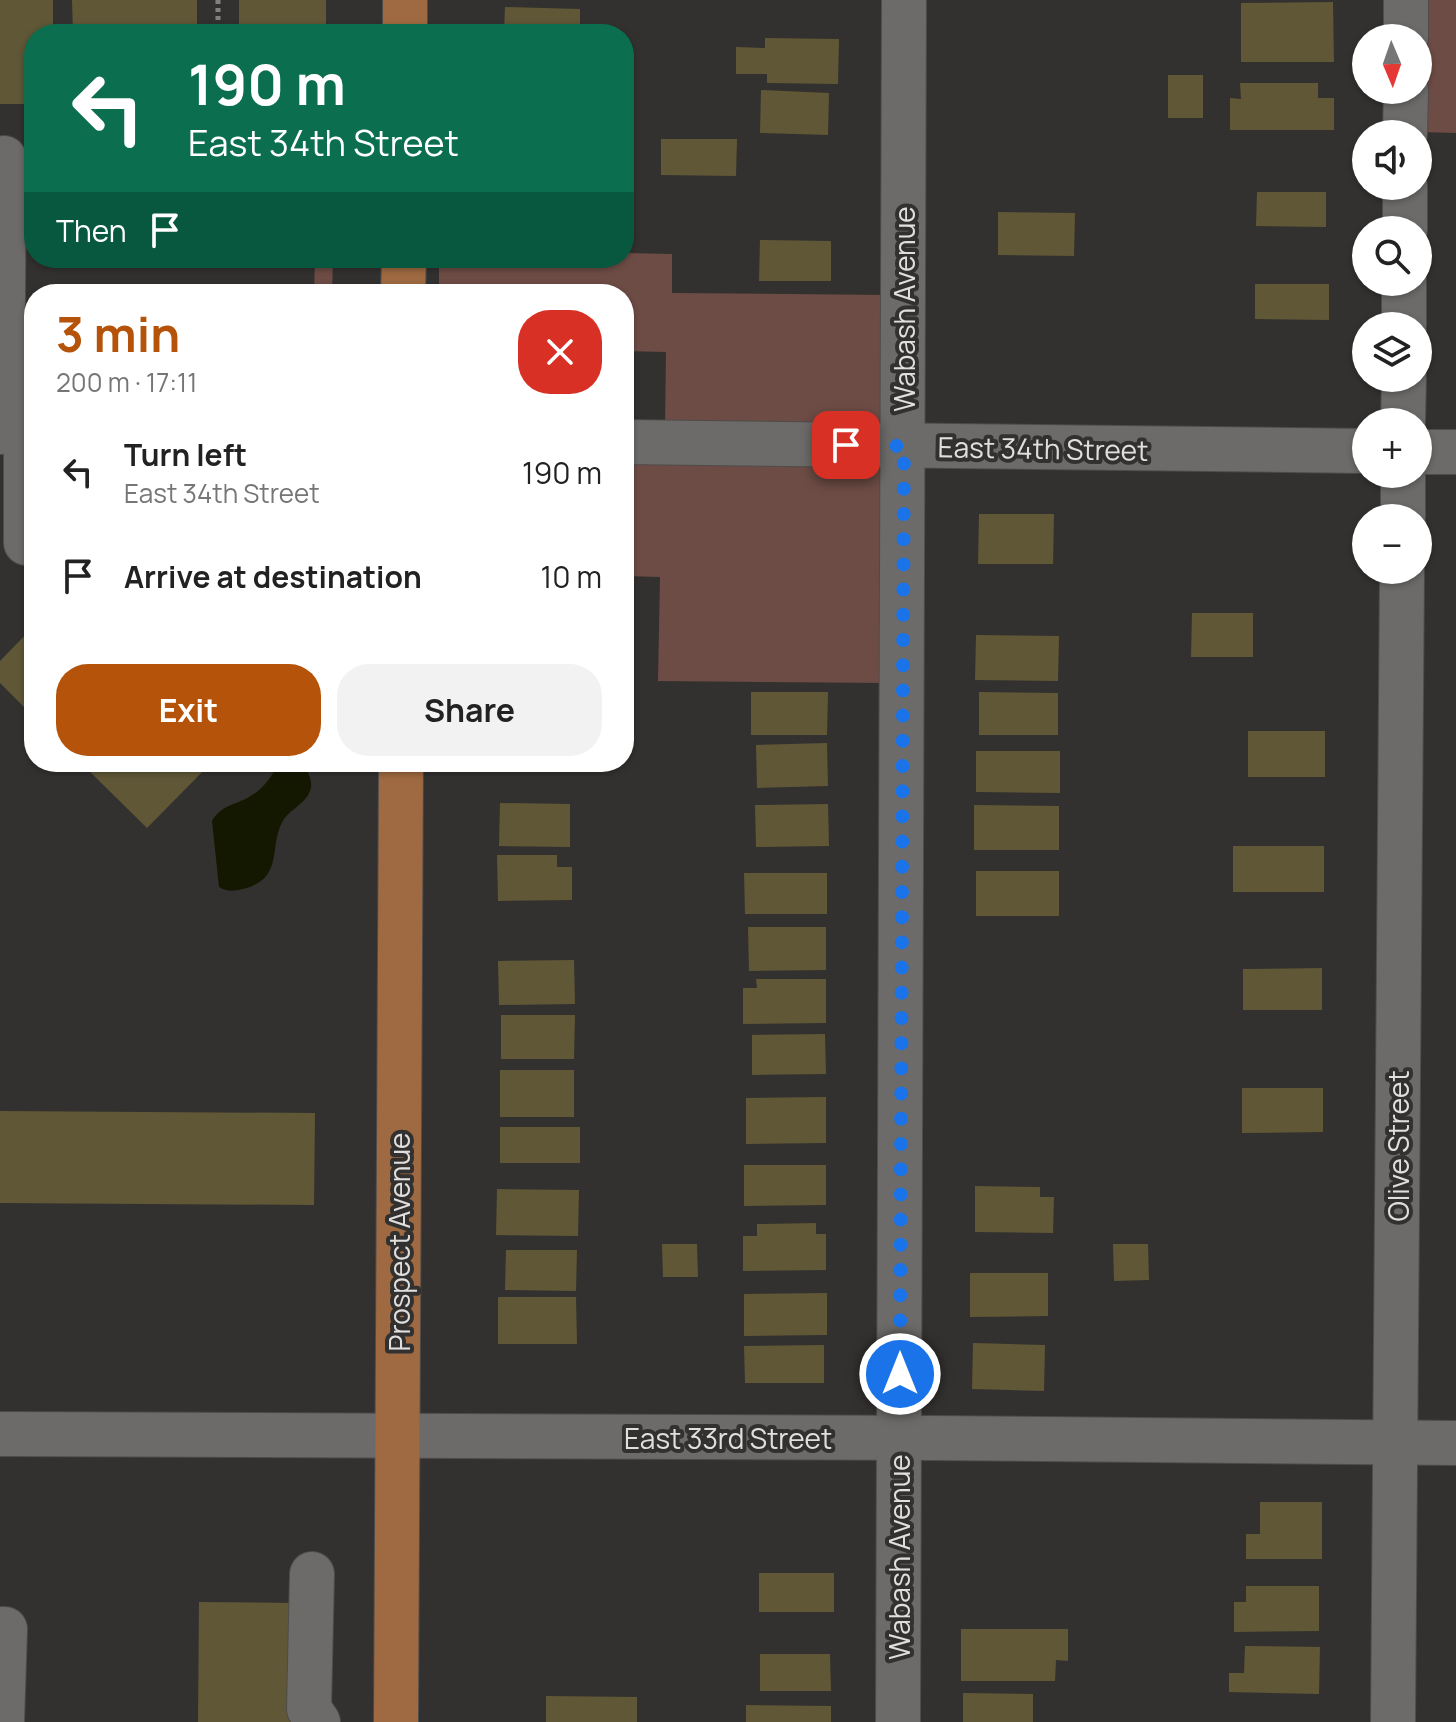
<!DOCTYPE html>
<html lang="en">
<head>
<meta charset="utf-8">
<style>
	:root { --surface:#fff; --page:#f2f2f2; --text:#222; --muted:#767676; --accent:#b45309 }
	body { margin:0; font-family:Manrope,sans-serif; background:var(--page); color:var(--text); height:100vh; display:flex; flex-direction:column; font-size:30px; white-space:nowrap }
	* { box-sizing:border-box; margin:0 }
	p { font-size:26px; color:var(--muted) }
	.icon { flex:none; width:44px; height:44px; fill:none; stroke:currentColor; stroke-width:2; stroke-linecap:round; stroke-linejoin:round }
	.map { position:relative; flex:1; overflow:hidden }
	.sheet { position:absolute; left:24px; top:284px; width:610px; height:488px; display:flex; flex-direction:column; background:var(--surface); border-radius:32px; box-shadow:0 2px 6px #0004 }
	.sheet>* { flex:none }
	.guide { position:absolute; left:24px; top:24px; width:610px; height:244px; border-radius:32px; box-shadow:0 2px 6px #0004; background:#0b6e4f; color:#fff; overflow:hidden }
	.needle { width:52px; rotate:178deg }
	.controls { position:absolute; left:1352px; top:24px; display:grid; gap:16px }
	.controls a { display:grid; place-items:center; width:80px; height:80px; border-radius:50%; background:var(--surface); box-shadow:0 2px 6px #0004; font-size:40px }
	.pin { position:absolute; display:grid; place-items:center; width:68px; height:68px; color:#fff; margin:-34px; border-radius:16px; box-shadow:0 4px 12px #0006 }
	.me { position:absolute; width:88px; margin:-44px; rotate:0deg; stroke-linejoin:round; filter:drop-shadow(0 0 6px #0008) }
	.turn { display:flex; align-items:center; gap:28px; height:168px; padding:0 32px; font-size:36px }
	.turn .icon { width:104px; height:104px; stroke-width:2.5 }
	.turn b { display:block; font-size:56px; line-height:68px }
	.then { display:flex; align-items:center; height:76px; padding:0 32px; background:#0003; gap:16px; font-size:30px }
	.round { display:grid; place-items:center; flex:none; width:84px; height:84px; border-radius:32px; background:var(--page) }
	.summary { display:flex; align-items:center; justify-content:space-between; height:136px; padding:0 32px }
	h1 { font-size:48px; font-weight:700; line-height:60px; color:var(--accent) }
	.cta { display:flex; gap:16px; margin-top:auto; padding:16px 32px }
	.cta a { flex:1; height:92px; border-radius:32px; background:var(--accent); color:#fff; font-size:32px; font-weight:700; line-height:92px; text-align:center }
	.cta a+a { background:var(--page); color:var(--text) }
	ul { padding:0; list-style:none }
	li { display:flex; align-items:center; gap:24px; height:104px; padding:0 32px }
	li div { flex:1 }
	li b { display:block; font-size:30px }
	li em { font-style:normal }
	.map>svg:first-child { display:block }
</style>
</head>
<body>
<div class="map">
<svg width="1456" height="1722" viewBox="0 0 1456 1722">
	<rect width="100%" height="100%" fill="#33312f"/>
	<g fill="#6d4c45">
		<polygon points="1422,0 1456,0 1456,133 1420,132"/>
		<polygon points="624,253 672,254 672,293 888,295 887,428 665,426 666,352 624,351 624,294 439,294 439,258 624,258"/>
		<polygon points="315,258 333,258 332,294 314,294"/>
		<polygon points="624,455 878,457 891,470 889,683 658,681 660,577 624,576"/>
	</g>
	<path fill="#141800" d="M279,762H302C307,771 314,780 310,791C306,803 291,809 284,819C267,846 286,878 243,889C234,891 227,892 219,887L212,821C221,805 235,805 249,797C264,789 272,776 279,762Z"/>
	<g fill="#5f5736">
		<polygon points="0,0 53,0 53,34 34,34 34,104 0,104"/>
		<polygon points="72,0 197,0 197,34 73,34"/>
		<rect x="239" y="0" width="87" height="34"/>
		<polygon points="1333,2 1334,62 1241,62 1241,3"/>
		<polygon points="505,7 580,9 580,34 504,34"/>
		<polygon points="765,38 839,39 838,84 767,83 767,74 736,74 736,47 765,48"/>
		<rect x="1168" y="75" width="35" height="43"/>
		<polygon points="1240,83 1318,83 1318,98 1334,98 1334,130 1230,130 1230,98 1241,99"/>
		<polygon points="761,90 829,93 828,135 760,133"/>
		<polygon points="661,139 737,139 736,176 661,175"/>
		<polygon points="1257,192 1326,192 1326,227 1256,226"/>
		<polygon points="998,212 1075,213 1074,256 998,255"/>
		<polygon points="760,240 831,241 831,281 759,281"/>
		<polygon points="1255,284 1329,284 1329,320 1255,319"/>
		<polygon points="979,514 1054,514 1053,564 978,564"/>
		<polygon points="1192,613 1253,613 1253,657 1191,657"/>
		<polygon points="34,626 34,717 0,683 0,661"/>
		<polygon points="976,635 1059,636 1058,681 975,680"/>
		<polygon points="751,692 828,692 827,735 751,735"/>
		<polygon points="979,692 1058,693 1058,735 979,735"/>
		<rect x="1248" y="731" width="77" height="46"/>
		<polygon points="827,743 828,786 757,788 756,745"/>
		<polygon points="976,751 1060,751 1060,793 976,792"/>
		<polygon points="80,762 212,762 147,828"/>
		<polygon points="500,803 570,804 570,847 499,846"/>
		<polygon points="828,804 829,846 756,847 755,805"/>
		<polygon points="974,805 1059,806 1059,850 974,850"/>
		<rect x="1233" y="846" width="91" height="46"/>
		<polygon points="497,855 557,855 557,867 572,867 572,900 498,901"/>
		<rect x="976" y="871" width="83" height="45"/>
		<polygon points="744,873 827,873 827,914 745,914"/>
		<polygon points="748,927 826,927 826,970 749,971"/>
		<polygon points="574,960 575,1004 499,1005 498,961"/>
		<polygon points="1322,968 1322,1010 1243,1010 1243,969"/>
		<polygon points="756,979 826,979 826,1023 743,1024 743,988 757,988"/>
		<polygon points="501,1015 575,1015 574,1059 501,1059"/>
		<polygon points="825,1034 826,1074 752,1075 752,1035"/>
		<rect x="500" y="1070" width="74" height="47"/>
		<polygon points="1242,1088 1323,1088 1323,1132 1242,1133"/>
		<polygon points="826,1097 826,1143 746,1144 746,1098"/>
		<polygon points="0,1111 315,1113 314,1205 0,1203"/>
		<rect x="500" y="1127" width="80" height="36"/>
		<polygon points="744,1165 826,1165 826,1205 744,1206"/>
		<polygon points="975,1186 1040,1187 1040,1197 1054,1197 1053,1233 975,1232"/>
		<polygon points="497,1189 579,1190 578,1236 496,1235"/>
		<polygon points="816,1223 816,1234 826,1234 826,1270 743,1271 743,1236 757,1236 757,1224"/>
		<polygon points="662,1244 697,1244 698,1277 663,1277"/>
		<polygon points="1113,1244 1148,1244 1149,1280 1114,1281"/>
		<polygon points="506,1250 577,1250 576,1291 505,1290"/>
		<polygon points="970,1273 1048,1273 1048,1316 970,1317"/>
		<polygon points="827,1293 827,1335 744,1336 744,1294"/>
		<polygon points="498,1297 576,1297 577,1344 498,1344"/>
		<polygon points="973,1343 1045,1345 1044,1391 972,1389"/>
		<polygon points="824,1345 824,1383 745,1383 744,1346"/>
		<polygon points="1260,1502 1322,1502 1322,1559 1246,1559 1246,1534 1260,1534"/>
		<rect x="759" y="1573" width="75" height="39"/>
		<polygon points="1246,1586 1319,1586 1319,1631 1234,1632 1234,1602 1246,1602"/>
		<polygon points="199,1602 294,1603 293,1722 198,1722"/>
		<polygon points="961,1629 1068,1629 1068,1661 1056,1660 1055,1681 961,1681"/>
		<polygon points="1245,1646 1320,1647 1319,1694 1229,1692 1229,1673 1244,1673"/>
		<polygon points="760,1654 830,1654 831,1691 760,1691"/>
		<polygon points="963,1693 1033,1694 1033,1722 963,1722"/>
		<polygon points="546,1696 637,1697 637,1722 546,1722"/>
		<polygon points="746,1705 831,1706 831,1722 746,1722"/>
	</g>
	<g fill="none" stroke-linecap="round" stroke-linejoin="round">
		<g stroke="#4e4c4b" stroke-width="46">
			<g id="minor">
				<polyline points="1406,38 1406,0"/>
				<polyline points="1405,134 1406,90"/>
				<polyline points="1405,230 1405,186"/>
				<polyline points="1404,326 1404,282"/>
				<polyline points="1403,422 1404,378"/>
				<polyline points="2,432 4,158"/>
				<polyline points="26,432 26,543 34,543"/>
				<polyline points="624,442 1366,451"/>
				<polyline points="1418,452 1456,452"/>
				<polyline points="1403,518 1403,474"/>
				<polyline points="0,1434 932,1438 1456,1443"/>
				<polyline points="312,1574 309,1709 318,1722"/>
				<polyline points="0,1629 5,1629 2,1722"/>
				<polyline points="898,1722 904,0"/>
				<polyline points="1393,1722 1402,570"/>
			</g>
		</g>
		<g stroke="#4e4c4b" stroke-width="46">
			<g id="major">
				<polyline points="405,34 405,0"/>
				<polyline points="403,294 404,258"/>
				<polyline points="396,1722 401,762"/>
			</g>
		</g>
		<polyline stroke="#838180" stroke-width="5" stroke-dasharray="4 4" stroke-linecap="butt" points="218,0 218,34"/>
		<use href="#minor" stroke="#6d6b69" stroke-width="44"/>
		<use href="#major" stroke="#9f6a41" stroke-width="44"/>
	</g>
	<g fill="none" stroke-linecap="round" stroke-linejoin="round">
		<polyline stroke="#1a73e8" stroke-width="14" stroke-dasharray="0 25.2" points="846,445 904,446 900,1374"/>
	</g>
	<g text-anchor="middle" dominant-baseline="central" stroke-width="8" stroke-linejoin="round" paint-order="stroke">
		<g font-size="28" fill="#e0dfde" stroke="#33312f">
			<text transform="translate(904 309) rotate(-90)">Wabash Avenue</text>
			<text transform="translate(1043 448) rotate(1)">East 34th Street</text>
			<text transform="translate(1398 1146) rotate(-90)">Olive Street</text>
			<text transform="translate(399 1242) rotate(-90)">Prospect Avenue</text>
			<text x="728" y="1438">East 33rd Street</text>
			<text transform="translate(899 1557) rotate(-90)">Wabash Avenue</text>
		</g>
	</g>
</svg>
<div class="controls">
<a><svg class="needle" viewBox="-14 -14 28 28"><path d="M0-13l5 13h-10z" fill="#e53935"/><path d="M0 13l5-13h-10z" fill="#767676"/></svg></a>
<a><svg class="icon" aria-label="sound" viewBox="0 0 24 24"><path d="M4 9h4l5-4v14l-5-4H4zM17 9q2 3 0 6"/></svg></a>
<a><svg class="icon" aria-label="search" viewBox="0 0 24 24"><circle cx="10" cy="10" r="6"/><path d="M15 15l6 6"/></svg></a>
<a><svg class="icon" aria-label="layers" viewBox="0 0 24 24"><path d="M12 4l9 5-9 5-9-5zM3 14l9 5 9-5"/></svg></a>
<a>+</a>
<a>−</a>
</div>
<div class="pin" style="left:846px;top:445px;background:#d93025"><svg class="icon" aria-label="arrive" viewBox="0 0 24 24"><path d="M6 21V4h12l-3 4 3 4H6"/></svg></div>
<svg class="me" style="left:900px;top:1374px" viewBox="-20 -20 40 40"><circle r="17" fill="#1a73e8" stroke="#fff" stroke-width="3"/><path d="M0-11L8 9 0 5-8 9z" fill="#fff"/></svg>
<div class="guide">
<div class="turn"><svg class="icon" aria-label="left" viewBox="0 0 24 24"><path d="M17 20v-9H6M10 6l-5 5 5 5"/></svg><div><b>190 m</b>East 34th Street</div></div>
<div class="then">Then<svg class="icon" aria-label="arrive" viewBox="0 0 24 24"><path d="M6 21V4h12l-3 4 3 4H6"/></svg></div>
</div>
<section class="sheet">
<div class="summary"><div><h1>3 min</h1><p>200 m · 17:11</p></div><a class="round" style="background:#d93025;color:#fff"><svg class="icon" aria-label="close" viewBox="0 0 24 24"><path d="M6 6l12 12M18 6L6 18"/></svg></a></div>
<ul>
<li><svg class="icon" aria-label="left" viewBox="0 0 24 24"><path d="M17 20v-9H6M10 6l-5 5 5 5"/></svg><div><b>Turn left</b><p>East 34th Street</p></div><em>190 m</em></li>
<li><svg class="icon" aria-label="arrive" viewBox="0 0 24 24"><path d="M6 21V4h12l-3 4 3 4H6"/></svg><div><b>Arrive at destination</b></div><em>10 m</em></li>
</ul>
<div class="cta"><a>Exit</a><a>Share</a></div>
</section>
</div>
</body>
</html>
